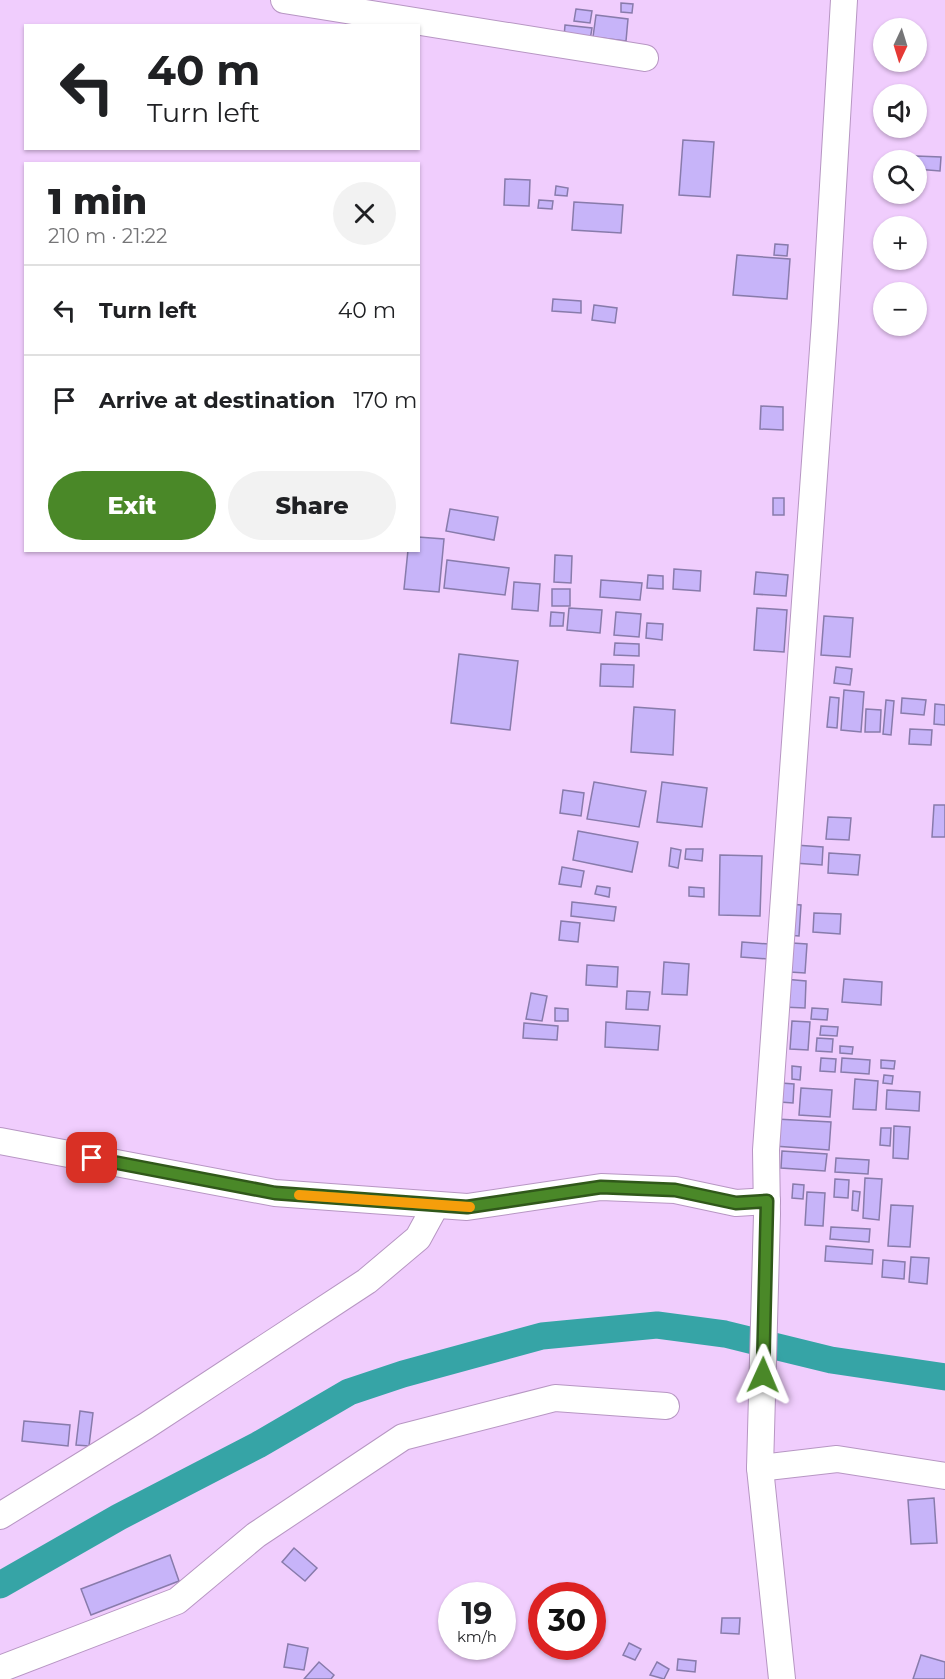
<!DOCTYPE html>
<html lang="en">
<head>
<meta charset="utf-8">
<style>
	:root { --surface:#fff; --page:#f2f2f2; --text:#202124; --muted:#757577; --line:#e0e0e0; --accent:#4a8828 }
	body { margin:0; font-family:Montserrat,sans-serif; background:var(--page); color:var(--text); height:100vh; display:flex; flex-direction:column; font-size:22px; white-space:nowrap }
	* { box-sizing:border-box; margin:0 }
	p { font-size:20px; color:var(--muted) }
	.icon { flex:none; width:33px; height:33px; fill:none; stroke:currentColor; stroke-width:2; stroke-linecap:round; stroke-linejoin:round }
	.map { position:relative; flex:1; overflow:hidden }
	.details { position:absolute; left:24px; top:162px; width:396px; height:390px; display:flex; flex-direction:column; background:var(--surface); border-radius:0px; box-shadow:0 2px 4px #0004 }
	.details>* { flex:none }
	.guide { position:absolute; left:24px; top:24px; width:396px; height:126px; border-radius:0px; box-shadow:0 2px 4px #0004; background:#fff; color:var(--text); overflow:hidden }
	.needle { width:39px; rotate:184deg }
	.buttons { position:absolute; left:873px; top:18px; display:grid; gap:12px }
	.buttons a { display:grid; place-items:center; width:54px; height:54px; border-radius:50%; background:var(--surface); box-shadow:0 2px 4px #0004; font-size:30px }
	.speed { position:absolute; left:438px; top:1582px; display:flex; gap:12px; font-size:30px; font-weight:700; text-align:center }
	.speed>* { display:grid; place-content:center; width:78px; height:78px; border-radius:50%; background:var(--surface); box-shadow:0 2px 4px #0004; line-height:1 }
	.speed small { font-size:15px; font-weight:400 }
	.speed .limit { border:9px solid #d22; background:#fff; color:#111 }
	.pin { position:absolute; display:grid; place-items:center; width:51px; height:51px; color:#fff; margin:-26px; border-radius:12px; box-shadow:0 3px 9px #0006 }
	.me { position:absolute; width:66px; margin:-33px; rotate:1deg; stroke-linejoin:round; filter:drop-shadow(0 0 4px #0008) }
	.turn { display:flex; align-items:center; gap:21px; height:126px; padding:0 24px; font-size:27px }
	.turn .icon { width:78px; height:78px; stroke-width:2.5 }
	.turn b { display:block; font-size:42px; line-height:51px }
	.round { display:grid; place-items:center; flex:none; width:63px; height:63px; border-radius:32px; background:var(--page) }
	.overview { display:flex; align-items:center; justify-content:space-between; height:102px; padding:0 24px }
	h1 { font-size:36px; font-weight:800; line-height:45px }
	.button { display:flex; gap:12px; margin-top:auto; padding:12px 24px }
	.button a { flex:1; height:69px; border-radius:36px; background:var(--accent); color:#fff; font-size:24px; font-weight:800; line-height:69px; text-align:center }
	.button a+a { background:var(--page); color:var(--text) }
	ul { padding:0; list-style:none }
	li { display:flex; align-items:center; gap:18px; height:90px; padding:0 24px; border-top:2px solid var(--line) }
	li div { flex:1 }
	li b { display:block; font-size:22px }
	li em { font-style:normal }
	.map>svg:first-child { display:block }
</style>
</head>
<body>
<div class="map">
<svg width="945" height="1679" viewBox="0 0 945 1679">
	<rect width="100%" height="100%" fill="#f0cdfd"/>
	<g fill="none" stroke-linecap="round" stroke-linejoin="round">
		<polyline stroke="#36a4a6" stroke-width="27" points="0,1585 119,1517 258,1445 349,1392 403,1374 542,1336 657,1325 725,1334 831,1360 945,1377"/>
	</g>
	<g fill="#c7b4f9" stroke="#887bab" stroke-width="1.5">
		<polygon points="621,3 633,4 632,13 621,12"/>
		<polygon points="576,9 592,11 590,23 574,21"/>
		<polygon points="596,15 628,19 626,41 593,37"/>
		<polygon points="565,25 592,28 590,40 564,37"/>
		<polygon points="683,140 714,142 710,197 679,195"/>
		<polygon points="916,156 941,157 940,171 916,169"/>
		<polygon points="505,179 530,180 529,206 504,205"/>
		<polygon points="556,186 568,188 567,196 555,195"/>
		<polygon points="539,200 553,201 552,209 538,208"/>
		<polygon points="574,202 623,205 621,233 572,230"/>
		<polygon points="775,244 788,245 787,256 774,255"/>
		<polygon points="737,255 790,259 787,299 733,295"/>
		<polygon points="553,299 581,301 581,313 552,311"/>
		<polygon points="594,305 617,308 615,323 592,320"/>
		<polygon points="761,406 783,407 783,430 760,429"/>
		<rect x="773" y="498" width="11" height="17"/>
		<polygon points="450,509 498,517 494,540 446,531"/>
		<polygon points="418,537 444,539 439,592 404,589 408,550 418,550"/>
		<polygon points="555,555 572,556 571,583 554,582"/>
		<polygon points="447,560 509,568 505,595 444,588"/>
		<polygon points="674,569 701,571 700,591 673,589"/>
		<polygon points="756,572 788,575 786,596 754,594"/>
		<polygon points="648,575 663,576 663,589 647,588"/>
		<polygon points="601,580 642,583 640,600 600,597"/>
		<polygon points="514,582 540,584 538,611 512,609"/>
		<rect x="552" y="589" width="18" height="17"/>
		<polygon points="569,608 602,610 600,633 567,630"/>
		<polygon points="757,608 787,610 784,652 754,650"/>
		<polygon points="551,612 564,613 563,626 550,626"/>
		<polygon points="616,612 641,614 639,637 614,635"/>
		<polygon points="824,616 853,618 850,657 821,655"/>
		<polygon points="647,623 663,624 662,640 646,638"/>
		<polygon points="615,643 639,644 639,656 614,655"/>
		<polygon points="459,654 518,661 510,730 451,723"/>
		<polygon points="601,664 634,665 633,687 600,686"/>
		<polygon points="836,667 852,669 850,685 834,683"/>
		<polygon points="844,690 864,692 861,732 841,730"/>
		<polygon points="830,697 839,698 837,728 827,727"/>
		<polygon points="902,698 926,700 924,715 901,713"/>
		<polygon points="886,700 894,701 891,735 883,734"/>
		<polygon points="935,704 945,705 945,725 934,724"/>
		<polygon points="634,707 675,710 673,755 631,752"/>
		<polygon points="866,709 881,710 880,732 865,732"/>
		<polygon points="910,729 932,730 931,745 909,744"/>
		<polygon points="594,782 646,791 639,827 587,819"/>
		<polygon points="662,782 707,788 702,827 657,822"/>
		<polygon points="563,790 584,793 581,816 560,813"/>
		<polygon points="934,805 945,805 945,837 932,837"/>
		<polygon points="828,817 851,818 849,840 826,839"/>
		<polygon points="578,831 638,842 632,872 573,860"/>
		<polygon points="795,845 823,847 822,865 794,863"/>
		<polygon points="671,848 681,850 678,868 669,866"/>
		<polygon points="686,849 703,849 702,861 685,859"/>
		<polygon points="829,853 860,855 858,875 828,873"/>
		<polygon points="720,855 762,856 760,916 719,915"/>
		<polygon points="562,867 584,871 581,887 559,884"/>
		<polygon points="597,886 610,888 609,897 595,894"/>
		<polygon points="689,887 704,888 704,897 689,896"/>
		<polygon points="572,902 616,907 614,921 571,916"/>
		<polygon points="789,904 801,905 799,936 787,935"/>
		<polygon points="814,913 841,914 840,934 813,932"/>
		<polygon points="561,921 580,923 578,942 559,940"/>
		<polygon points="742,942 769,944 768,959 741,957"/>
		<polygon points="792,943 807,944 805,973 790,972"/>
		<polygon points="664,962 689,964 687,995 662,994"/>
		<polygon points="587,965 618,967 617,987 586,985"/>
		<polygon points="784,979 806,981 805,1008 782,1007"/>
		<polygon points="844,979 882,982 881,1005 842,1002"/>
		<polygon points="627,991 650,992 648,1010 626,1009"/>
		<polygon points="531,993 547,996 542,1021 526,1019"/>
		<polygon points="555,1008 568,1009 568,1021 555,1021"/>
		<polygon points="812,1008 828,1009 827,1020 811,1019"/>
		<polygon points="792,1021 810,1022 808,1050 790,1049"/>
		<polygon points="606,1022 660,1026 658,1050 605,1047"/>
		<polygon points="524,1023 558,1026 557,1040 523,1038"/>
		<polygon points="821,1026 838,1027 837,1036 820,1035"/>
		<polygon points="817,1038 833,1039 832,1052 816,1051"/>
		<polygon points="840,1046 853,1047 852,1054 840,1053"/>
		<polygon points="821,1058 836,1059 835,1072 820,1071"/>
		<polygon points="842,1058 870,1060 869,1074 841,1072"/>
		<polygon points="881,1060 895,1061 894,1069 881,1068"/>
		<polygon points="792,1066 801,1067 800,1080 792,1079"/>
		<polygon points="884,1075 893,1076 892,1084 883,1083"/>
		<polygon points="855,1079 878,1081 876,1110 853,1109"/>
		<polygon points="781,1083 794,1084 793,1103 780,1102"/>
		<polygon points="801,1088 832,1090 830,1117 799,1115"/>
		<polygon points="887,1090 920,1092 919,1111 886,1109"/>
		<polygon points="776,1119 831,1122 829,1150 774,1146"/>
		<polygon points="894,1126 910,1127 908,1159 893,1158"/>
		<polygon points="881,1128 891,1128 890,1146 880,1145"/>
		<polygon points="782,1151 827,1154 825,1171 781,1168"/>
		<polygon points="836,1158 869,1160 868,1174 835,1172"/>
		<polygon points="865,1178 882,1179 879,1220 863,1218"/>
		<polygon points="835,1179 849,1180 848,1198 834,1197"/>
		<polygon points="793,1184 804,1185 803,1199 792,1198"/>
		<polygon points="853,1191 860,1192 858,1211 852,1210"/>
		<polygon points="807,1192 825,1193 823,1226 805,1225"/>
		<polygon points="891,1205 913,1206 910,1247 888,1246"/>
		<polygon points="831,1227 870,1229 869,1242 830,1239"/>
		<polygon points="826,1246 873,1250 872,1264 825,1261"/>
		<polygon points="911,1257 929,1258 927,1284 909,1282"/>
		<polygon points="883,1260 905,1262 904,1279 882,1277"/>
		<polygon points="80,1411 93,1413 89,1446 76,1445"/>
		<polygon points="24,1421 70,1425 68,1446 22,1441"/>
		<polygon points="934,1498 937,1543 911,1544 908,1500"/>
		<polygon points="294,1548 317,1568 305,1581 282,1562"/>
		<polygon points="170,1555 179,1581 91,1615 81,1589"/>
		<polygon points="722,1618 740,1618 739,1634 721,1633"/>
		<polygon points="629,1643 641,1649 635,1660 623,1655"/>
		<polygon points="288,1644 308,1648 304,1670 284,1667"/>
		<polygon points="547,1647 568,1647 561,1657"/>
		<polygon points="921,1655 945,1662 945,1679 913,1679"/>
		<polygon points="678,1659 696,1661 695,1672 677,1670"/>
		<polygon points="319,1662 334,1675 331,1679 304,1679"/>
		<polygon points="657,1662 669,1669 664,1679 650,1675"/>
	</g>
	<g fill="none" stroke-linecap="round" stroke-linejoin="round">
		<g stroke="#b796c3" stroke-width="28">
			<g id="minor">
				<polyline points="284,0 645,58"/>
				<polyline points="0,1141 275,1193 467,1207 601,1187 675,1190 736,1203 767,1201"/>
				<polyline points="760,1468 837,1459 945,1476"/>
				<polyline points="0,1516 146,1426 367,1281 418,1238 436,1205"/>
				<polyline points="0,1669 177,1601 256,1535 403,1437 555,1398 666,1406"/>
				<polyline points="782,1679 760,1468 767,1214 766,1150 825,321 844,0"/>
			</g>
		</g>
		<use href="#minor" stroke="#fff" stroke-width="26"/>
	</g>
	<g fill="none" stroke-linecap="round" stroke-linejoin="round">
		<g stroke="#30581a" stroke-width="15">
			<polyline id="route" points="92,1158 275,1193 467,1207 601,1187 675,1190 736,1203 767,1201 763,1375"/>
		</g>
		<use href="#route" stroke="#4a8828" stroke-width="10"/>
		<polyline stroke="#f59e0b" stroke-width="10" points="299,1195 470,1207"/>
	</g>
</svg>
<div class="buttons">
<a><svg class="needle" viewBox="-14 -14 28 28"><path d="M0-13l5 13h-10z" fill="#e53935"/><path d="M0 13l5-13h-10z" fill="#757577"/></svg></a>
<a><svg class="icon" aria-label="sound" viewBox="0 0 24 24"><path d="M4 9h4l5-4v14l-5-4H4zM17 9q2 3 0 6"/></svg></a>
<a><svg class="icon" aria-label="search" viewBox="0 0 24 24"><circle cx="10" cy="10" r="6"/><path d="M15 15l6 6"/></svg></a>
<a>+</a>
<a>−</a>
</div>
<div class="speed"><div>19<small>km/h</small></div><div class="limit">30</div></div>
<div class="pin" style="left:92px;top:1158px;background:#d93025"><svg class="icon" aria-label="arrive" viewBox="0 0 24 24"><path d="M6 21V4h12l-3 4 3 4H6"/></svg></div>
<svg class="me" style="left:763px;top:1375px" viewBox="-20 -20 40 40"><path d="M0-17L14 15 0 8-14 15z" fill="#4a8828" stroke="#fff" stroke-width="4"/></svg>
<div class="guide">
<div class="turn"><svg class="icon" aria-label="left" viewBox="0 0 24 24"><path d="M17 20v-9H6M10 6l-5 5 5 5"/></svg><div><b>40 m</b>Turn left</div></div>
</div>
<section class="details">
<div class="overview"><div><h1>1 min</h1><p>210 m · 21:22</p></div><a class="round"><svg class="icon" aria-label="close" viewBox="0 0 24 24"><path d="M6 6l12 12M18 6L6 18"/></svg></a></div>
<ul>
<li><svg class="icon" aria-label="left" viewBox="0 0 24 24"><path d="M17 20v-9H6M10 6l-5 5 5 5"/></svg><div><b>Turn left</b></div><em>40 m</em></li>
<li><svg class="icon" aria-label="arrive" viewBox="0 0 24 24"><path d="M6 21V4h12l-3 4 3 4H6"/></svg><div><b>Arrive at destination</b></div><em>170 m</em></li>
</ul>
<div class="button"><a>Exit</a><a>Share</a></div>
</section>
</div>
</body>
</html>
